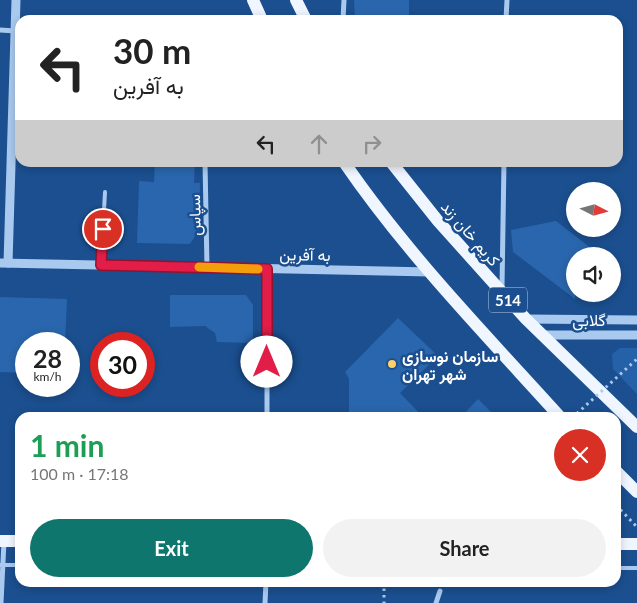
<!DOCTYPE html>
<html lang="en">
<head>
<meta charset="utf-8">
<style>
	:root { --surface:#fff; --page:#f2f2f2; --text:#222; --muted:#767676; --accent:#0f766e }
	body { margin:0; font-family:Lato,Vazirmatn,sans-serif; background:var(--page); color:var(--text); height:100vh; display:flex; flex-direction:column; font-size:19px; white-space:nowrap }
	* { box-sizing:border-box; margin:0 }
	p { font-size:16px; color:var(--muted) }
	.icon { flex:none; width:28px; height:28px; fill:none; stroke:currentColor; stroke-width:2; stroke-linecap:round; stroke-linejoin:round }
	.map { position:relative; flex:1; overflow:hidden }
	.details { position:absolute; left:15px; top:412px; width:606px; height:175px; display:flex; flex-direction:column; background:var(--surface); border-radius:15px; box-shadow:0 2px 8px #0003 }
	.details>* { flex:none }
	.banner { position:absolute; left:15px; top:15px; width:608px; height:152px; border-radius:15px; box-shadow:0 2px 8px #0003; background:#fff; color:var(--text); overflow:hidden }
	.needle { width:32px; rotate:96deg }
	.buttons { position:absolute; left:566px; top:182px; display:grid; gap:10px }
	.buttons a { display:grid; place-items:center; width:55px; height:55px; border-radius:50%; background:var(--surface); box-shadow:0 2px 8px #0003; font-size:25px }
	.speed { position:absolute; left:15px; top:332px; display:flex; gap:10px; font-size:25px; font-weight:700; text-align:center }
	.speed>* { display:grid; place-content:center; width:65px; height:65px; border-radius:50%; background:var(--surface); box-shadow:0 2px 8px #0003; line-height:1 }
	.speed small { font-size:12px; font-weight:400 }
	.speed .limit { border:8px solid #d22; background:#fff; color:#111 }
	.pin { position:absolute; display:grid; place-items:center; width:42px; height:42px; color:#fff; margin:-21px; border:2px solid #fff; border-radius:50%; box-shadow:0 1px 5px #0007 }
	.me { position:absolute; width:55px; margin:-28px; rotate:0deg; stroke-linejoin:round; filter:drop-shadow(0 0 4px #0008) }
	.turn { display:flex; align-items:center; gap:18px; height:105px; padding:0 15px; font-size:22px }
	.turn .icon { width:65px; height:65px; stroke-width:2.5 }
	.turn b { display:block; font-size:35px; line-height:42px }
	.lanes { display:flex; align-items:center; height:48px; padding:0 15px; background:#0003; justify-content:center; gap:25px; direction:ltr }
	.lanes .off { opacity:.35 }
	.round { display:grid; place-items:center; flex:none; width:52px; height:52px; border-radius:26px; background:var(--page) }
	.head { display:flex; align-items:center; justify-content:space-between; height:85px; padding:0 15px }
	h1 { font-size:30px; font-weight:700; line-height:38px; color:#1e9e55 }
	.primary-button { display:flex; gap:10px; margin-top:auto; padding:10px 15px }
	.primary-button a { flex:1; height:58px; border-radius:30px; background:var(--accent); color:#fff; font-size:20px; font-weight:700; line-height:58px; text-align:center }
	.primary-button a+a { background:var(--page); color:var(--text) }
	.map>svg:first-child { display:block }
</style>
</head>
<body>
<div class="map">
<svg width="637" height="603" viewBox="0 0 637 603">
	<rect width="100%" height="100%" fill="#1b4f8f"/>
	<polygon fill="#2461a8" points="620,348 637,348 637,394 613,369 612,354"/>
	<g fill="#2a66ad">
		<polygon points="354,0 409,0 409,20 355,20"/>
		<polygon points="155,162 195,162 194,183 200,183 199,230 190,244 137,243 139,181 154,182"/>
		<polygon points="556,221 601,256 575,256 575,299 513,252 511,230"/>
		<polygon points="170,295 246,295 253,305 253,343 217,342 215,333 205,326 170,327"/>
		<polygon points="0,297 67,299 65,344 26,344 26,373 0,372"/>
		<polygon points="398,318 438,356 400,393 424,418 349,418 349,379 345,372"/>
		<polygon points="478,399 497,418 460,418"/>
	</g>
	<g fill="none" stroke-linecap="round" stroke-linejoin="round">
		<g stroke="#a9c9ee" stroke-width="3" stroke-dasharray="2.5 4" stroke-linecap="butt">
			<polyline points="616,505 637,527"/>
			<polyline points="384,582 384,603"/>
		</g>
		<g stroke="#a9c9ee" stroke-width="4">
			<polyline points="101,265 105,192"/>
			<polyline points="0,565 20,565"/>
			<polyline points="616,568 637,568"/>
		</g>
		<g stroke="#a9c9ee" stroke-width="5">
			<polyline points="343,20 344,0"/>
			<polyline points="506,20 507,0"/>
			<polyline points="0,30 16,31"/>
			<polyline points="205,162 207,267"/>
			<polyline points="502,287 504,162"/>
			<polyline points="267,418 267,269"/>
			<polyline points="1,603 4,541"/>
			<polyline points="265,603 266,582"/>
			<polyline points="436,603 440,591"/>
		</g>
		<g stroke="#a9c9ee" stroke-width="9">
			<polyline points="0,263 430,272"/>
			<polyline points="8,263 16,0"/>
			<polyline points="526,319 637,320"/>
			<polyline points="541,335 637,335"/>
		</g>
		<g stroke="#f0f6ff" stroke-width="12">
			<polyline points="253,0 262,20"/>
			<polyline points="296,0 306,20"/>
			<path d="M344,162C407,254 486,335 561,418"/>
			<polyline points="391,162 438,221 526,319 637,427"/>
			<polyline points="616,471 637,492"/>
			<polyline points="0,541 20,541"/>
			<polyline points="616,544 637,544"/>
		</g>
		<polyline stroke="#a9c9ee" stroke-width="3" stroke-dasharray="2.5 4" stroke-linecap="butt" points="572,418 637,359"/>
	</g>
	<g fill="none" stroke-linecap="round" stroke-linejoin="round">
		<g stroke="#92132f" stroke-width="12">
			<polyline id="route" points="103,229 101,265 267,269 267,362"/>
		</g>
		<use href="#route" stroke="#e11d48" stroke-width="9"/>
		<polyline stroke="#f59e0b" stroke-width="9" points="199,267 258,269"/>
	</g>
	<circle fill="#ffd166" stroke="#1b4f8f" stroke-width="2" cx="392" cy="364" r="5"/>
	<g text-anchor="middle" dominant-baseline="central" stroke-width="5" stroke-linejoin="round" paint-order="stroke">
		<rect fill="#1b4f8f" stroke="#bbcadd" stroke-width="1" x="489" y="287.5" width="38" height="25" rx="4"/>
		<g font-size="15" font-weight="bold" fill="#fff">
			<text x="508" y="300">514</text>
		</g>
		<g font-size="16" fill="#fff" stroke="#1b4f8f">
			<text transform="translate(194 215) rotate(-91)">سپاس</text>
			<text transform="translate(471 233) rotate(49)">کریم خان زند</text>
			<text transform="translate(305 254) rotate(1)">به آفرین</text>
			<text x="589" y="319">گلابی</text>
		</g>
		<g font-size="16" font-weight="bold" fill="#fff" stroke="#1b4f8f" text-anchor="start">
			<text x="402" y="355">سازمان نوسازی<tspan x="402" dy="18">شهر تهران</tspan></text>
		</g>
	</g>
</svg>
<div class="buttons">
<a><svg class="needle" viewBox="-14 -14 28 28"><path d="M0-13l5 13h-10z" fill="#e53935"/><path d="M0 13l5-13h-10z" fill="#767676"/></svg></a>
<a><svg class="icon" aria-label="sound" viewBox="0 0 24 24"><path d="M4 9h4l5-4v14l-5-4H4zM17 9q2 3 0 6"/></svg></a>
</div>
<div class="speed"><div>28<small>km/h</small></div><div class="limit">30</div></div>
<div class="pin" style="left:103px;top:229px;background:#d93025"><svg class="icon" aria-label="arrive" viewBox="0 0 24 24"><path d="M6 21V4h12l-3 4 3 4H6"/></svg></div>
<svg class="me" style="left:267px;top:362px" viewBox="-20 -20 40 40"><circle r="19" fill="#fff"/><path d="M0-13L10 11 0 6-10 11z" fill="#e11d48"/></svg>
<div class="banner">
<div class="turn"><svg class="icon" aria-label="left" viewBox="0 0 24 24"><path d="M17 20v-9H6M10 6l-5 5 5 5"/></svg><div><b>30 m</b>به آفرین</div></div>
<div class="lanes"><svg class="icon" aria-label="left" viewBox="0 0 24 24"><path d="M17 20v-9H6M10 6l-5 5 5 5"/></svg><svg class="icon off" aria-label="ahead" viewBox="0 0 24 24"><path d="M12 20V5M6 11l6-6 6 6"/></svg><svg class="icon off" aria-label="right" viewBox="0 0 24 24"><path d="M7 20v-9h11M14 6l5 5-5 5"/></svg></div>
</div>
<section class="details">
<div class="head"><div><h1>1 min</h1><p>100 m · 17:18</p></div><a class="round" style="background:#d93025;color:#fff"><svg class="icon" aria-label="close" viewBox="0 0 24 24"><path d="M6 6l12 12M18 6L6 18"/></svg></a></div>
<div class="primary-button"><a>Exit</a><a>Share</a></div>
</section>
</div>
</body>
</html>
